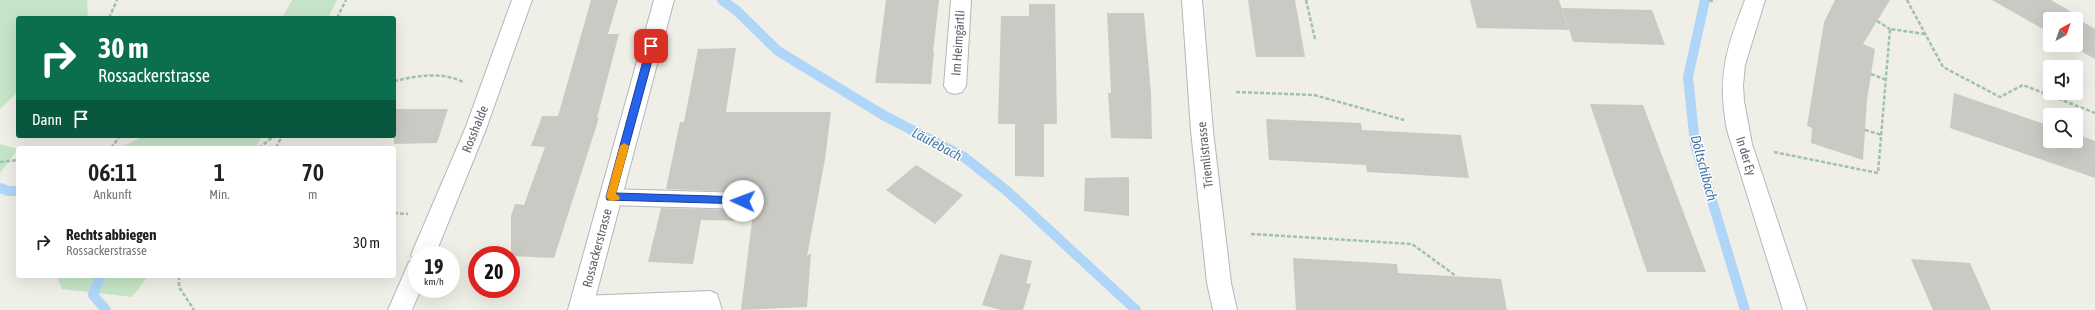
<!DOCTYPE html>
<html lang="de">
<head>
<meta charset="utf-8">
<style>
	:root { --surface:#fff; --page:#f2f2f2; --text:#202124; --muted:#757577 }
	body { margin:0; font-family:"Asap Condensed",sans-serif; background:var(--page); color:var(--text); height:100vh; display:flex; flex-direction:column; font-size:15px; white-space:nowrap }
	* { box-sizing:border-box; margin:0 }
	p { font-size:13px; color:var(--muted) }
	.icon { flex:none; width:22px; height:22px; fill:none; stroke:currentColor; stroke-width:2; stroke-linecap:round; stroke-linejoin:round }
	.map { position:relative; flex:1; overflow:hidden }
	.drawer { position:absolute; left:16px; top:146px; width:380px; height:132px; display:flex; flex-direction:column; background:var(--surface); border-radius:4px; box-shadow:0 4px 16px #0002 }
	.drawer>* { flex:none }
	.hud { position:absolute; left:16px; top:16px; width:380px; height:122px; border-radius:4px; box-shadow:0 4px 16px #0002; background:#0b6e4f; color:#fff; overflow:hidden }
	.needle { width:26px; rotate:40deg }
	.tools { position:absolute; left:2043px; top:12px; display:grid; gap:8px }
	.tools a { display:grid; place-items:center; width:40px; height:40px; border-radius:4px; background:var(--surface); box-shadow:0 4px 16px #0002; font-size:20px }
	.speed { position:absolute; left:408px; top:246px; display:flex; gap:8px; font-size:20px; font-weight:700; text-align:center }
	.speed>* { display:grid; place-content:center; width:52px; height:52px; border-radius:50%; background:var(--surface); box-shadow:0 4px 16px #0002; line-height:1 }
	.speed small { font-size:10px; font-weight:400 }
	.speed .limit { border:6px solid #d22; background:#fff; color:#111 }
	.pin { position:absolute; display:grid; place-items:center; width:34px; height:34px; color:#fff; margin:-17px; border-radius:8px; box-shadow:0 2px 6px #0006 }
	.me { position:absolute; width:44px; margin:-22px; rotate:272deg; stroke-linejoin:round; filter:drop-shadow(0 0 3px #0008) }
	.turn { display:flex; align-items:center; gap:14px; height:84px; padding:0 16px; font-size:18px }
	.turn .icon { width:52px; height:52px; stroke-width:2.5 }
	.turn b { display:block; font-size:28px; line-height:34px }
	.then { display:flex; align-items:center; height:38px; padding:0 16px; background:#0003; gap:8px; font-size:15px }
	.eta { display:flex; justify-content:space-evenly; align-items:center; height:68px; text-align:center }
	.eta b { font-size:24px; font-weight:600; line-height:28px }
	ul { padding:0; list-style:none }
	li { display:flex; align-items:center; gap:12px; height:56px; padding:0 16px }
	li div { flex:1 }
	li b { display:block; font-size:15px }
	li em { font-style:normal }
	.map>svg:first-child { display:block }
</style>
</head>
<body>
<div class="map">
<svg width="2095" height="310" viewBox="0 0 2095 310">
	<rect width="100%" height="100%" fill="#efeee7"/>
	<g fill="#c6e4c7">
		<polygon points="0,0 87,0 88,18 18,18 18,92 0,109"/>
		<polygon points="292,0 337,0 328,18 282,18"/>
		<polygon points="144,136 262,136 255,148 119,148"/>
		<polygon points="0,144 18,149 0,173"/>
		<polygon points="57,276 148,276 132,297 62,289"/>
	</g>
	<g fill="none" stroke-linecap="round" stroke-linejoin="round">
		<g stroke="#afd6f8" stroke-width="10">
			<polyline points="722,0 737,11 778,51 883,115 964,157 1007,191 1136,310"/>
			<polyline points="1705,0 1688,77 1695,144 1745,310"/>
			<polyline points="0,188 8,191 18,191"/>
			<polyline points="100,276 93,295 106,310"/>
		</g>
	</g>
	<g fill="#cbc9c4">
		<polygon points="591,0 618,0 608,34 619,34 597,118 599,118 554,258 511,256 511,216 515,204 524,205 545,147 531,146 542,116 558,116"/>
		<polygon points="886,0 939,0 933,52 934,52 931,84 875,83"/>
		<polygon points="1248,0 1295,0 1305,57 1256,57"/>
		<polygon points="1470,0 1559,0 1569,30 1477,28"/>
		<polygon points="1835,0 1890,0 1863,44 1875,49 1867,100 1863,160 1811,143 1812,128 1807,126 1824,22"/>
		<polygon points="1992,0 2051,0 2070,11 2068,13 2095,29 2095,59 2070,45 2076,45 2076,19 2050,19 2050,33"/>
		<polygon points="1029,4 1055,4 1057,124 1044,124 1044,177 1015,176 1015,124 998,124 1001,16 1029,16"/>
		<polygon points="1562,8 1652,10 1665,45 1573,42"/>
		<polygon points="1107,13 1144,13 1151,93 1152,139 1111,138 1108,93 1111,93"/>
		<polygon points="736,48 726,112 831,112 825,159 807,256 811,253 807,307 741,310 752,221 701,220 693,264 648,262 661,208 743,210 750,208 754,202 751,194 743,192 666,189 680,122 684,122 698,49"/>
		<polygon points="1954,93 2050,126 2050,141 2076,141 2076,134 2095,141 2095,178 1950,128"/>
		<polygon points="1590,104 1643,105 1706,272 1647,272"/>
		<polygon points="394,109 448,109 437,143 394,144"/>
		<polygon points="1266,119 1361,123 1362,130 1461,135 1469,178 1367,172 1366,165 1269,160"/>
		<polygon points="916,165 963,195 935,224 886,190"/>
		<polygon points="1129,177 1129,216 1084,211 1085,178"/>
		<polygon points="1000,254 1032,261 1026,283 1031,284 1023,310 1001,310 982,305"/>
		<polygon points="1293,258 1397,264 1398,273 1501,279 1507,310 1296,310"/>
		<polygon points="1911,259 1970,263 1991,310 1933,310"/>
	</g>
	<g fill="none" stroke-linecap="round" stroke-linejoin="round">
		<g stroke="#b4b7bb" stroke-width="2">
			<g id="service">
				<polygon points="610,189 743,193 750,195 753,201 750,207 743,209 610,205 603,203 600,197 603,191"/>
				<polygon points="710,291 717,294 722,310 573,310 571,305 574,298 581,296"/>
			</g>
		</g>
		<g stroke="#b4b7bb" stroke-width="2">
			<g id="minor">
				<polygon points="512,0 532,0 486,129 435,255 417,255 417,289 421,289 412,310 388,310 409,262 414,260 411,255 465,129"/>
				<polygon points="654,0 674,0 592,310 568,310"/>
				<polygon points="951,0 971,0 966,86 962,92 955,94 948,92 944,86"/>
				<path d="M1745,0H1765L1745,65L1743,85L1744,101L1752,144L1807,310H1783L1727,130C1717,77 1726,49 1745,0Z"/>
			</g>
		</g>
		<g stroke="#b4b7bb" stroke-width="2">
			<polygon id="tertiary" points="1182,0 1202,0 1213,131 1231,283 1237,310 1213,310 1207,283 1191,131"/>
		</g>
		<g stroke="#9fc3aa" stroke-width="2.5" stroke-dasharray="4 2" stroke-linecap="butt">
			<polyline points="1306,0 1315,39"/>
			<polyline points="1709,0 1715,2"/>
			<polyline points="1907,0 1943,67 2000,97 2023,85 2095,113"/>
			<polyline points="109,18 117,0"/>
			<polyline points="337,18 346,0"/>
			<polyline points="1877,21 1890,29"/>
			<polyline points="1871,74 1887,80"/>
			<path d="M394,81C417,76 442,71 463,82"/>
			<polyline points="1236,92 1314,95 1404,120"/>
			<polyline points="1865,130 1882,135"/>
			<polyline points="111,148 120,136"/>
			<polyline points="259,148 274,136"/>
			<polyline points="276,148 282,136"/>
			<polyline points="1774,152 1878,173 1890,29 1925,34"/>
			<polyline points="0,162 18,160"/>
			<polyline points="394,213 408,214"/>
			<polyline points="1251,234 1412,244 1456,276"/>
			<polyline points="179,276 179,287 194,310"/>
		</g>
		<use href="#service" fill="#fff" fill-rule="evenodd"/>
		<use href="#minor" fill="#fff" fill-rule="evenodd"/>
		<use href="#tertiary" fill="#fff" fill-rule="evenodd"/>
	</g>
	<polygon fill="#2563eb" stroke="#184099" points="651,42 656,46 616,193 743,197 748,201 746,204 607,200 606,197 647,46"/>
	<polygon fill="#f59e0b" points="624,143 629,146 616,194 620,197 619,200 610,201 606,197 620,146"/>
	<g text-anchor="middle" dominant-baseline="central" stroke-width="3" stroke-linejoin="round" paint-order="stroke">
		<g font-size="13" fill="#5f6266" stroke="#fff">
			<text transform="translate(958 43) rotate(-86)">Im Heimgärtli</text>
			<text transform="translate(475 129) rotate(-68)">Rosshalde</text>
			<text transform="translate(1205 155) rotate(-96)">Triemlistrasse</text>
			<text transform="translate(1746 156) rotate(73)">In der Ey</text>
			<text transform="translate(597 248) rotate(-75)">Rossackerstrasse</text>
		</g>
		<g font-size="14" font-style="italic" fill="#4c77a9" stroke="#fff">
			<text transform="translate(937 144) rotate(28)">Läufebach</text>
			<text transform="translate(1704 168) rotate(75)">Döltschibach</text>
		</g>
	</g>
</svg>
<div class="tools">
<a><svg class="needle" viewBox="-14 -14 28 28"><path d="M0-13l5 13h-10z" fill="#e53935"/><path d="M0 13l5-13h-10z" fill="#757577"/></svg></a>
<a><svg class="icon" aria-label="sound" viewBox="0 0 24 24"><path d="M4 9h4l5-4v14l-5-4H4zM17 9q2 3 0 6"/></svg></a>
<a><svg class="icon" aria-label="search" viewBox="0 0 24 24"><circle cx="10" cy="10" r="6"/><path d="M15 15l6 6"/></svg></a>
</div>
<div class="speed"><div>19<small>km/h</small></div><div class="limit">20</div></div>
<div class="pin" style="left:651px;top:46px;background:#d93025"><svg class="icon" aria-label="arrive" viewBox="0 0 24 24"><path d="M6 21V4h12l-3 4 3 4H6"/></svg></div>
<svg class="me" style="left:743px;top:201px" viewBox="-20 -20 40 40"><circle r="19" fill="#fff"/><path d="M0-13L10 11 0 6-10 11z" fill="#2563eb"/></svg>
<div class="hud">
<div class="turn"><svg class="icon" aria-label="right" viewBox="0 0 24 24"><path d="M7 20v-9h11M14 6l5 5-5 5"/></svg><div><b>30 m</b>Rossackerstrasse</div></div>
<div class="then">Dann<svg class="icon" aria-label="arrive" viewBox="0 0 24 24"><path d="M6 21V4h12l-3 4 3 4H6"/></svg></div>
</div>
<section class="drawer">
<div class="eta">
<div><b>06:11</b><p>Ankunft</p></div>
<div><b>1</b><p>Min.</p></div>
<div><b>70</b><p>m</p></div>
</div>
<ul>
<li><svg class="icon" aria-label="right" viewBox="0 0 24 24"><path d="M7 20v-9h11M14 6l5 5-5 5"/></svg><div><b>Rechts abbiegen</b><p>Rossackerstrasse</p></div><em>30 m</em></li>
</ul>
</section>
</div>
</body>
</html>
